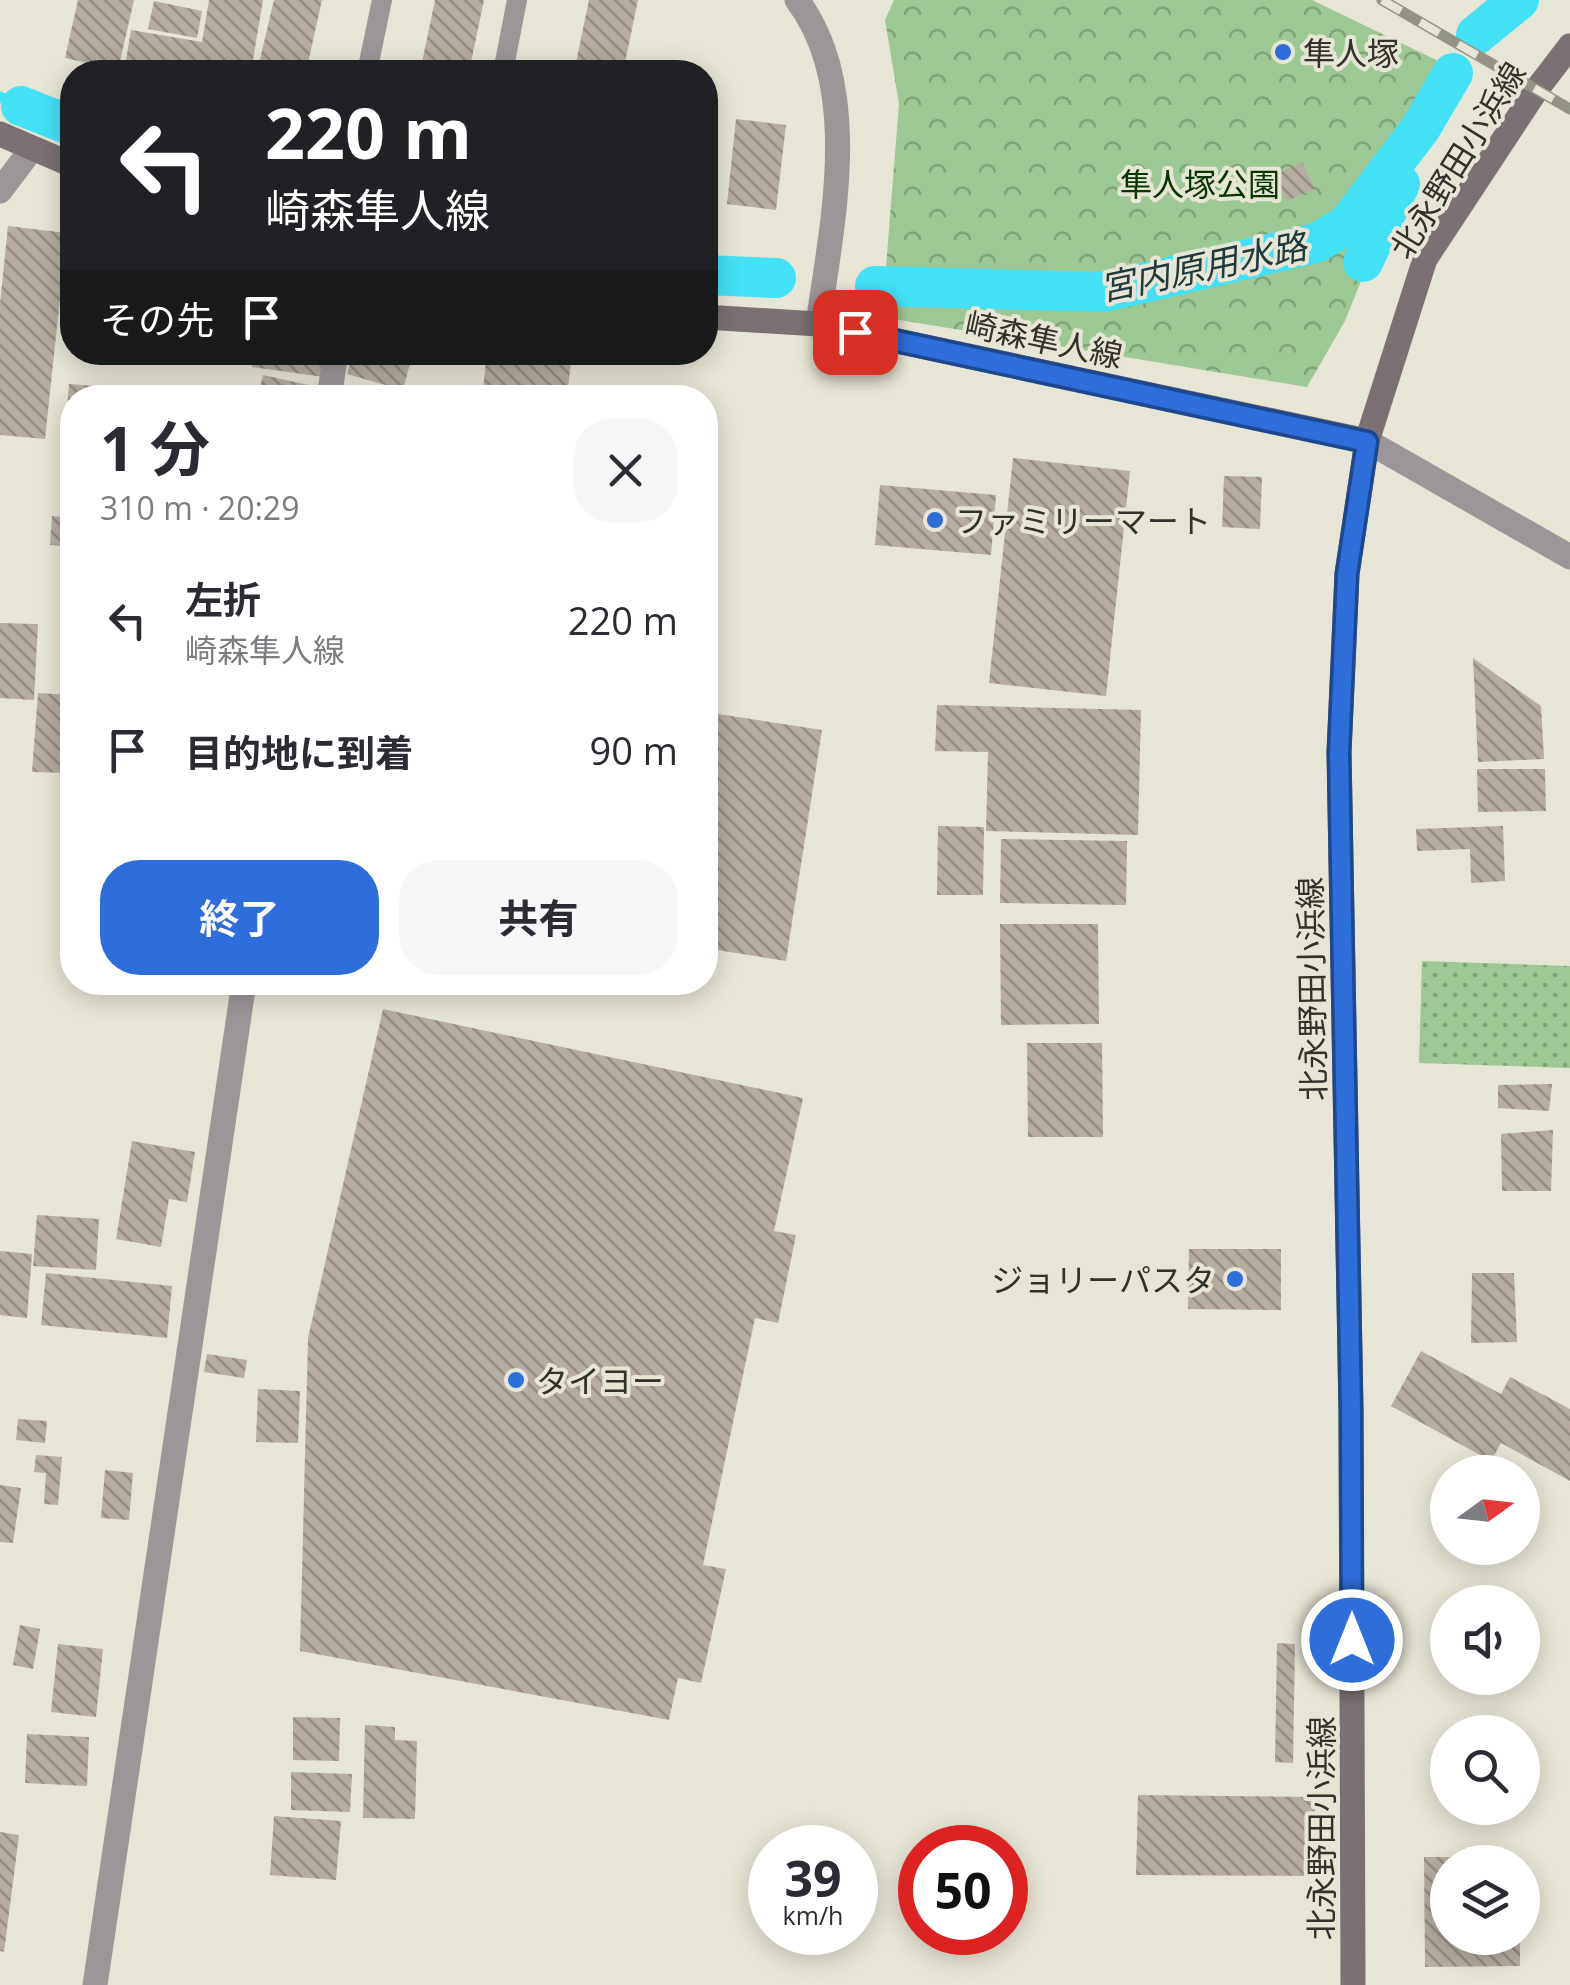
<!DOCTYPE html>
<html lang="ja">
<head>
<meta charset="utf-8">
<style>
	:root { --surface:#fff; --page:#f7f7f7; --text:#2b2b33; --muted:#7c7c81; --accent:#2d6edb }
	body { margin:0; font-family:"Open Sans","Noto Sans JP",sans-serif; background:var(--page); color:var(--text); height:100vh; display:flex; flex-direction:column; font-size:38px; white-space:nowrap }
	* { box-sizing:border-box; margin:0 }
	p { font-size:32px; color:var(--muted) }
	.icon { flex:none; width:55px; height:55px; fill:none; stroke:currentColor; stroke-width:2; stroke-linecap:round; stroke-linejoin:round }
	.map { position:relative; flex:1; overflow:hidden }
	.details { position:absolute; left:60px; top:385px; width:658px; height:610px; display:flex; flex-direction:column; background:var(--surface); border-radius:40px; box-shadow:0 5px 25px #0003 }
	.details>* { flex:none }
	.guide { position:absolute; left:60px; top:60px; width:658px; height:305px; border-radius:40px; box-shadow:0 5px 25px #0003; background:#202124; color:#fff; overflow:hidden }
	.needle { width:65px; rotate:75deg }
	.tools { position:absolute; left:1430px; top:1455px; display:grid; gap:20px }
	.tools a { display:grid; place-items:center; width:110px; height:110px; border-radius:50%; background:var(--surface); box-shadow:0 5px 25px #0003; font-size:50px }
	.speed { position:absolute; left:748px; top:1825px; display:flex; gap:20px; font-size:50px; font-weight:700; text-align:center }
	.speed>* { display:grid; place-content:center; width:130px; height:130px; border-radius:50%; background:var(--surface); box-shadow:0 5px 25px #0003; line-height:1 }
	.speed small { font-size:25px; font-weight:400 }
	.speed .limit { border:15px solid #d22; background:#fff; color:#111 }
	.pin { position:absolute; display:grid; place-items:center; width:85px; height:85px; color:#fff; margin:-42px; border-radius:20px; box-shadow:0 5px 15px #0006 }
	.me { position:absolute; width:110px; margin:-55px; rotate:0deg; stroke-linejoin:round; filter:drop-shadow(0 0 8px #0008) }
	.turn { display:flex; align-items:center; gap:35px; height:210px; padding:0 40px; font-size:45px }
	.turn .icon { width:130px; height:130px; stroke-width:2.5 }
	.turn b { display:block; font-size:70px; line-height:85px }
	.then { display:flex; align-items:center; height:95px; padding:0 40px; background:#0003; gap:20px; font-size:38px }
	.round { display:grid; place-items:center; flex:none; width:105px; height:105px; border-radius:40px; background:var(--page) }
	.headline { display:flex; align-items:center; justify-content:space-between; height:170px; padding:0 40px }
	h1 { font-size:60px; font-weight:700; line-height:75px }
	.button { display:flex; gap:20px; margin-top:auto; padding:20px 40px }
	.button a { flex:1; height:115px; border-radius:40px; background:var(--accent); color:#fff; font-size:40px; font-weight:700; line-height:115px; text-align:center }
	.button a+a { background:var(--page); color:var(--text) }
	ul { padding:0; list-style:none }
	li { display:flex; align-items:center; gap:30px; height:130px; padding:0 40px }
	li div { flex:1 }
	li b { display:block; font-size:38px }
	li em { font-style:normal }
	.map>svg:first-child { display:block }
</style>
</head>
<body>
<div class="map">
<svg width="1570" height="1985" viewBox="0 0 1570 1985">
	<defs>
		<pattern id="grass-dots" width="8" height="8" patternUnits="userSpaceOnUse" patternTransform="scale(2.5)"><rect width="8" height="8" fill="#9ec796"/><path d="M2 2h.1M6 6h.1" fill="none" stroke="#81a27b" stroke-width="1.8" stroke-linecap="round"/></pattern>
		<pattern id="park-crowns" width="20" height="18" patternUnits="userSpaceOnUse" patternTransform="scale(2.5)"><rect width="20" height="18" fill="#9ec796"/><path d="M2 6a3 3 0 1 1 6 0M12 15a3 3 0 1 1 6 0" fill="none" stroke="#81a27b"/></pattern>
		<pattern id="building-back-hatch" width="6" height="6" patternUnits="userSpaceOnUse" patternTransform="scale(2.5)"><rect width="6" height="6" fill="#b6ada0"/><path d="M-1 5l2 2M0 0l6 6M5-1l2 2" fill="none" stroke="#958d83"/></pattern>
	</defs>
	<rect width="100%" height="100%" fill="#e7e5d5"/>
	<polygon fill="url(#grass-dots)" points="1422,961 1570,966 1570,1068 1419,1063"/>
	<polygon fill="url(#park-crowns)" points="894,0 1312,0 1461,72 1387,216 1345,321 1307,387 882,317 899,104 885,20"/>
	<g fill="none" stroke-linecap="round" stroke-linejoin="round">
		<polyline stroke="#43e1f6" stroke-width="11" points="0,97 21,106"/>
		<g stroke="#43e1f6" stroke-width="40">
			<polyline points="1476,35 1519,0"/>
			<polyline points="21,106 72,126"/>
			<polyline points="1363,262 1400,184"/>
			<polyline points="705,275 776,278"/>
			<polyline points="875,286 1104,292 1316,243 1347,225 1420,129 1453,73"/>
		</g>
	</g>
	<g fill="url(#building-back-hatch)">
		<polygon points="78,0 134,0 118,70 65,58"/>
		<polygon points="209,0 263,0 251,72 124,72 131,30 202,42"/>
		<polygon points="274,0 322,0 306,72 257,72"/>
		<polygon points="435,0 484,0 469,72 420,72"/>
		<polygon points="589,0 638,0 623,72 574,72"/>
		<polygon points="154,1 202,11 197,38 148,29"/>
		<polygon points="736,119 786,125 776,210 727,204"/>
		<polygon points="1302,162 1315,189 1287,201 1275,175"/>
		<polygon points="8,226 67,233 45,439 0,435 0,304"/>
		<polygon points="254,352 327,352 324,377 252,367"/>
		<polygon points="353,352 413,352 403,390 347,374"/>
		<polygon points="487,352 572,352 567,398 482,398"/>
		<polygon points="263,375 313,386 310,398 240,398 241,391 258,395"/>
		<polygon points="69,384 121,388 120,398 72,398 72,498 60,497"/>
		<polygon points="1013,458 1130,471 1106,696 989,683"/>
		<polygon points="1224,476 1262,477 1260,529 1222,527"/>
		<polygon points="880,485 996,495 991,555 875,545"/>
		<polygon points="52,516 72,518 72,547 50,545"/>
		<polygon points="0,623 38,624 34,700 0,698"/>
		<polygon points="1473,658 1541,706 1544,759 1478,762"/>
		<polygon points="38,693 72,695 70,773 32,772"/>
		<polygon points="937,705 1141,710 1138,835 986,831 988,752 935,751"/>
		<polygon points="705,712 822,730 786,961 705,948"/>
		<polygon points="1477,769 1545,769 1546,811 1478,812"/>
		<polygon points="938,826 984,827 983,895 937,895"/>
		<polygon points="1503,826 1505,881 1471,883 1470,849 1417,851 1416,829"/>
		<polygon points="1001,839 1127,841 1126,905 1000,903"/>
		<polygon points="1000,924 1098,924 1099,1024 1001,1025"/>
		<polygon points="383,1009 803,1098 774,1231 796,1235 778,1323 755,1318 703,1565 726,1569 701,1683 678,1678 669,1720 300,1651 308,1338"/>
		<polygon points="1027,1043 1102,1043 1103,1137 1028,1137"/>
		<polygon points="1552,1084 1549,1111 1498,1108 1498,1085"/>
		<polygon points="1553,1130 1551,1191 1502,1191 1501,1134"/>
		<polygon points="132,1141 195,1152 187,1202 169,1199 161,1247 116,1239"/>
		<polygon points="37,1215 99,1219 96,1270 33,1266"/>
		<polygon points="1189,1249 1281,1249 1281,1310 1188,1309"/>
		<polygon points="0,1251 32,1254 27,1318 0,1315"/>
		<polygon points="46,1273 172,1286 167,1338 41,1325"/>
		<polygon points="1472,1273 1514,1273 1517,1342 1471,1343"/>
		<polygon points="1421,1351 1501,1394 1510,1377 1570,1409 1570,1481 1501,1443 1491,1461 1391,1406"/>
		<polygon points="207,1354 247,1360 244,1378 204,1372"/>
		<polygon points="258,1389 300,1391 298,1443 256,1442"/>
		<polygon points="18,1419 47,1421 45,1443 16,1440"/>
		<polygon points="36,1455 62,1457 58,1505 44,1504 46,1473 34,1472"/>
		<polygon points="105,1470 133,1473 129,1520 101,1518"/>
		<polygon points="0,1485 21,1488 13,1543 0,1542"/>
		<polygon points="20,1625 40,1629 33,1669 13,1665"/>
		<polygon points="1277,1643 1295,1644 1293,1763 1275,1762"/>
		<polygon points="58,1644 103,1649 96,1717 51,1712"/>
		<polygon points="293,1717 340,1718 339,1761 293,1760"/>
		<polygon points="365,1725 395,1727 395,1740 417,1741 415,1819 363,1818"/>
		<polygon points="27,1734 89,1737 87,1786 25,1783"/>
		<polygon points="291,1772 352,1774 350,1812 291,1810"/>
		<polygon points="1138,1795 1315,1797 1315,1876 1136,1875"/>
		<polygon points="274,1816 341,1821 336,1880 270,1875"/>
		<polygon points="0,1832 19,1835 4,1952 0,1951"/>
		<polygon points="1424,1857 1519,1857 1519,1862 1448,1862 1448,1938 1520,1938 1520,1966 1425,1967"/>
	</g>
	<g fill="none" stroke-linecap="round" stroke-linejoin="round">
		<g stroke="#9d9698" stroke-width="20">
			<polyline points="367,72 382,0"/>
			<polyline points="503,72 517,0"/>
		</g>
		<g stroke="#9d9698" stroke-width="25">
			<polyline points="0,191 31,150"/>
			<polyline points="329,398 336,352"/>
			<polyline points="95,1985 244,982"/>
		</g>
		<g stroke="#9d9698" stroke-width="25">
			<path d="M797,0C863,87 832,224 818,324"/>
			<polyline points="1367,441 1570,557"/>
		</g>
		<g stroke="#7b7073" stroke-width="25">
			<polyline points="0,134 72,165"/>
			<polyline points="705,317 818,324 1367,441"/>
			<polyline points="1353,1985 1351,1410 1339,752 1347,574 1367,441 1425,259 1537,89 1570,46"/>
		</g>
		<g stroke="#949387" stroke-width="11">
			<polyline id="rail" points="1382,0 1570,109"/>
		</g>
		<use href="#rail" stroke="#e7e5d5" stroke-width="8" stroke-dasharray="22" stroke-linecap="butt"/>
	</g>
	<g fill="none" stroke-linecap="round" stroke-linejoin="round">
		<g stroke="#1d488e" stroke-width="25">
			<polyline id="route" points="855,332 1367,442 1347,574 1339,752 1351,1410 1352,1640"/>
		</g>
		<use href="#route" stroke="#2d6edb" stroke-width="18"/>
	</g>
	<g fill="#2d6edb" stroke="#e7e5d5" stroke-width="4">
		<circle cx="1283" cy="52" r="10"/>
		<circle cx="935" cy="520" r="10"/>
		<circle cx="1235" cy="1279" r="10"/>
		<circle cx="516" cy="1380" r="10"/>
	</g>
	<g text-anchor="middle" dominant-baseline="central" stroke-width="8" stroke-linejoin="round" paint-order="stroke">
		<g font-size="32" fill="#32312b" stroke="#e7e5d5" text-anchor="start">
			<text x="1303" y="52">隼人塚</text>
			<text x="955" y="520">ファミリーマート</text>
			<text x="1215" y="1279" text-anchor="end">ジョリーパスタ</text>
			<text x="536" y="1380">タイヨー</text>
		</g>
		<g font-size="32" fill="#32312b" stroke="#e7e5d5">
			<text transform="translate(1457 160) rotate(-58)">北永野田小浜線</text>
			<text transform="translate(1044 339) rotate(12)">崎森隼人線</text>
			<text transform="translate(1311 989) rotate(-91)">北永野田小浜線</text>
			<text transform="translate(1320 1828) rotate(-90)">北永野田小浜線</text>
		</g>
		<g font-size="32" fill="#083600" stroke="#e7e5d5">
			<text x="1200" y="183">隼人塚公園</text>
		</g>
		<g font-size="35" font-style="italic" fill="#213a3e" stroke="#e7e5d5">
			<text transform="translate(1203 266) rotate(-12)">宮内原用水路</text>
		</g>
	</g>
</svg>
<div class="tools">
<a><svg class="needle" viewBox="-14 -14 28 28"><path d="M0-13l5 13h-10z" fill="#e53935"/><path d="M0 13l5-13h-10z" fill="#7c7c81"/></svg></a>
<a><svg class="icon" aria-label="sound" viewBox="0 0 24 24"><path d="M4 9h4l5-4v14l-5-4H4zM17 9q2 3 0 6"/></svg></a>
<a><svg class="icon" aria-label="search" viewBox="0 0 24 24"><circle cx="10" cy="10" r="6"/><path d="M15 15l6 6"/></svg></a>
<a><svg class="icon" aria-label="layers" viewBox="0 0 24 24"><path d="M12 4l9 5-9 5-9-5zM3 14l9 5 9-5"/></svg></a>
</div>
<div class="speed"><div>39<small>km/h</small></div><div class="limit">50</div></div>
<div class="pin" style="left:855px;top:332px;background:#d93025"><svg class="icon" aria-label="arrive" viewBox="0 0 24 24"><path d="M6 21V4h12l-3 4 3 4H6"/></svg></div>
<svg class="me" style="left:1352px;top:1640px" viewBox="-20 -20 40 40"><circle r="17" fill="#2d6edb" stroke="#fff" stroke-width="3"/><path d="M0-11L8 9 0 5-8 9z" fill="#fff"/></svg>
<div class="guide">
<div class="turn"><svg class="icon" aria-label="left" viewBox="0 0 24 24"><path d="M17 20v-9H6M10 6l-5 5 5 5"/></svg><div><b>220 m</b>崎森隼人線</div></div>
<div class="then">その先<svg class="icon" aria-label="arrive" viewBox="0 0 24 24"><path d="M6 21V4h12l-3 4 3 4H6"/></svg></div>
</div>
<section class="details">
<div class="headline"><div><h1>1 分</h1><p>310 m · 20:29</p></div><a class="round"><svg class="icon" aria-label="close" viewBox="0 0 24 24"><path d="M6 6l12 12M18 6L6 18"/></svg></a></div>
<ul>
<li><svg class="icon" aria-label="left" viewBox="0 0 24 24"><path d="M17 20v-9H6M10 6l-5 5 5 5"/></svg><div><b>左折</b><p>崎森隼人線</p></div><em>220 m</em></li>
<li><svg class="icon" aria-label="arrive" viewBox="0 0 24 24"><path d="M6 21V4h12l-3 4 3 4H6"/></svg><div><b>目的地に到着</b></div><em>90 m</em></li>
</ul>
<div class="button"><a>終了</a><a>共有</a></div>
</section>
</div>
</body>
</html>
